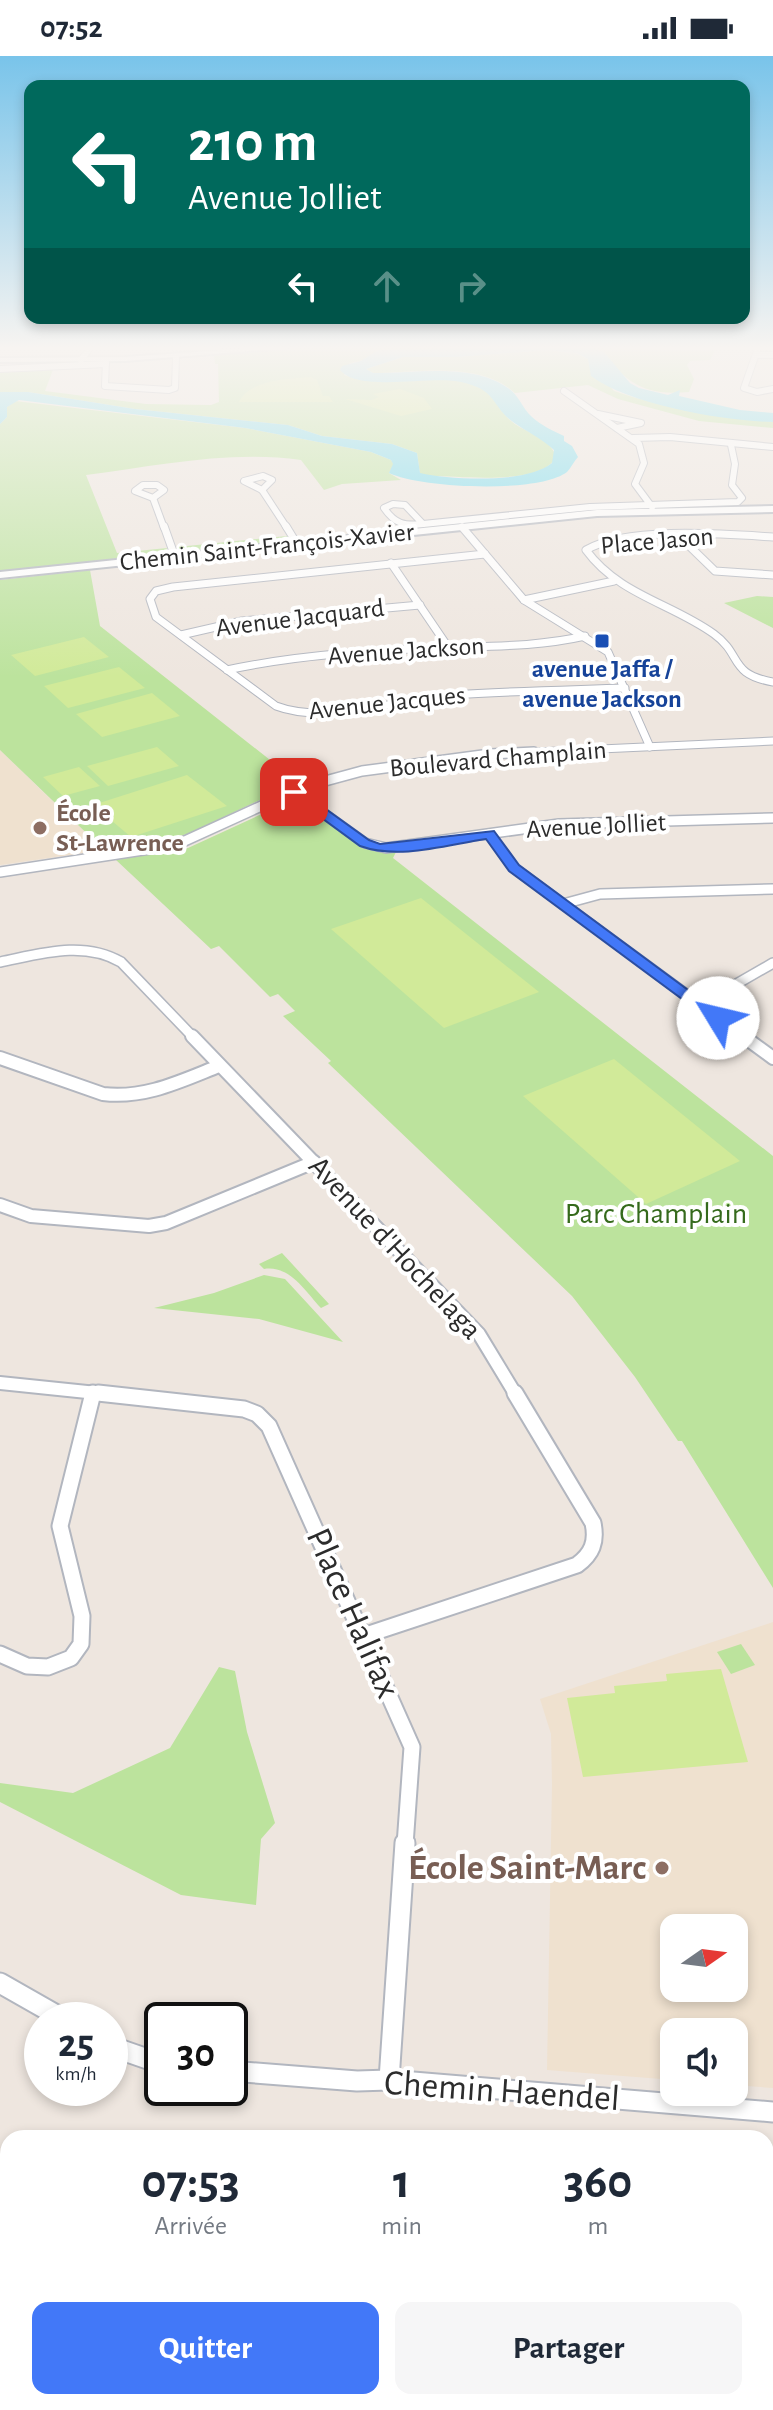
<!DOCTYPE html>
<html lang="fr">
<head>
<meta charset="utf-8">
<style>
	:root { --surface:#fff; --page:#f6f6f7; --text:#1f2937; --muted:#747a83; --accent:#4278f8 }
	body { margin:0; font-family:"Alegreya Sans",sans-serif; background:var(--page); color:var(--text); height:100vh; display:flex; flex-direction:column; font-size:30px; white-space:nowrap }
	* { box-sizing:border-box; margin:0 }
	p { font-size:26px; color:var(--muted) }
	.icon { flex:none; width:44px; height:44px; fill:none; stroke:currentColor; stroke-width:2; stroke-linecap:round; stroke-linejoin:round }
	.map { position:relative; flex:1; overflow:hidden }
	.drawer { position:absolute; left:0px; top:2074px; width:774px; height:280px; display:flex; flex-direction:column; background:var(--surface); border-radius:24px 24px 0 0; box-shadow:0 4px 12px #0003 }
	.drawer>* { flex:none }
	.banner { position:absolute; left:24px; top:24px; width:726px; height:244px; border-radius:16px; box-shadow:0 4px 12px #0003; background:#00695c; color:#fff; overflow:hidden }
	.needle { width:52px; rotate:76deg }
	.controls { position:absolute; left:660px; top:1858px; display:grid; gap:16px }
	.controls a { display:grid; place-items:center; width:88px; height:88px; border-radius:16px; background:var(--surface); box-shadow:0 4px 12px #0003; font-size:40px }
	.speed { position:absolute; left:24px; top:1946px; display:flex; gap:16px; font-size:40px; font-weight:700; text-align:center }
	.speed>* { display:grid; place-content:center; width:104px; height:104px; border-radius:50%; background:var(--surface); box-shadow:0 4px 12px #0003; line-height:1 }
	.speed small { font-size:20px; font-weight:400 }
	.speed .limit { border:4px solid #111; border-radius:12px; background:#fff; color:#111 }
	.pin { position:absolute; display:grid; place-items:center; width:68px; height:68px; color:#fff; margin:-34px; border-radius:16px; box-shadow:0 4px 12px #0006 }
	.me { position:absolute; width:88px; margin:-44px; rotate:306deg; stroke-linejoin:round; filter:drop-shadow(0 0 6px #0008) }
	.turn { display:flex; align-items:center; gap:28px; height:168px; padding:0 32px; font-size:36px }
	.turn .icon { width:104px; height:104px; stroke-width:2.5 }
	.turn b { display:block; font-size:56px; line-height:68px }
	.lanes { display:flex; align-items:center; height:76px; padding:0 32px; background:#0003; justify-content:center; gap:40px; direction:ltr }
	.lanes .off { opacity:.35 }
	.eta { display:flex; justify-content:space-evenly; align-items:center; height:136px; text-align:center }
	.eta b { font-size:48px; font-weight:700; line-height:56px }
	.action { display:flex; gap:16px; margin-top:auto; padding:16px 32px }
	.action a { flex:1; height:92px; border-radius:16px; background:var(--accent); color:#fff; font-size:32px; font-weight:700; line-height:92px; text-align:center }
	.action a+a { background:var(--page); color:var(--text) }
	.status { display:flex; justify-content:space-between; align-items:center; height:56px; padding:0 40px; background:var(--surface); direction:ltr }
	.status svg { height:22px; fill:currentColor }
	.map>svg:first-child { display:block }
</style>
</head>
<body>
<div class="status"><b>07:52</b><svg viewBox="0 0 49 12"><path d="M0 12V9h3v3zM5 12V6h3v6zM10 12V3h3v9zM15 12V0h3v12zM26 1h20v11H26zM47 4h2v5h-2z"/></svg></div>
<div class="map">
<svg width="773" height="2354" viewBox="0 0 773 2354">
	<rect width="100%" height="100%" fill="#eee6df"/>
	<g fill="#efe1cf" fill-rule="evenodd">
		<polygon points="0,694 42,735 104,794 0,809"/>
		<path d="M773,1566V2032L734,2029V1976H674V2024L547,2014L552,1728L551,1678L540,1643ZM674,1872H734V1932H674Z"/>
	</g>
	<g fill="#bce39d">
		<path d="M298,292H456C443,294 427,293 412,293C390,293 371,304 350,307L344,319C386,333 431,314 474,329C496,336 499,359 518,370C532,378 552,385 556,401C542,430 461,420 433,420L420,418L417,397L392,388L322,380L288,369L135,353L28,336H0V314L54,311L45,335L146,348L211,349L219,346L218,308H215L214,299Z"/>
		<path d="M593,292L715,294L710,304L690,305L687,309L694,323L689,336C637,340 631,325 593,292Z"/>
		<path d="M546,294L577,298L588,303L614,335L636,342L686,354L773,366V372L699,365L618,343L588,329L515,337C479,304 416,317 373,317L366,313L403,301H456Z"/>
		<path d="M15,345L245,372L371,396L391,404L394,408L389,417L401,424L342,428L324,434L301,404C230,394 157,410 86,419L117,497L167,492L165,498L0,516V368L7,361V351Z"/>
		<polygon points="287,480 289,484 285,486 186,497 177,491"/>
		<polygon points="90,514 100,570 298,726 190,777 160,786 104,794 0,694 0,524"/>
		<polygon points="757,540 773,541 773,572 724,547"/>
		<path d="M290,745C329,748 345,797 396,796L393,802L773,1100V1532L682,1385H678L635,1321L572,1240L328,1007L331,1005L283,960L295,955L278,938L270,941L219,890L211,893L116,804L188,792Z"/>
		<path d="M282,1197L329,1248L321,1252C305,1235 290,1209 264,1213L259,1208Z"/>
		<polygon points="264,1219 285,1223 343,1286 259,1263 154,1252 214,1237"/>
		<polygon points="741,1588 755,1609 731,1618 717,1596"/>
		<polygon points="219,1611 235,1615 247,1676 275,1767 261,1783 256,1849 181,1839 0,1746 0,1727 73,1737 170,1692"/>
		<polygon points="0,2228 8,2233 8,2310 2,2312"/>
		<polygon points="56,2346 158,2346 171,2354 72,2354"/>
	</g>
	<g fill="#d1ea99">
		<path d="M311,321L317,324L323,340H329L333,346H239C251,323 288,323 311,321Z"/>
		<polygon points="400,333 424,342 432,353 401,360 345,343 372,344 379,341 373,338"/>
		<polygon points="84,581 109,601 35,620 11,599"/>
		<polygon points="119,611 145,632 68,652 44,630"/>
		<polygon points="152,637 180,660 102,681 76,658"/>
		<polygon points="157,691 179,710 108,730 87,710"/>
		<polygon points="79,711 100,730 63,740 43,721"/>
		<polygon points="187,719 227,750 131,781 93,749"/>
		<polygon points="421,842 539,936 444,972 331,873"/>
		<polygon points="614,1003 740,1105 646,1148 523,1040"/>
		<polygon points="721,1613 748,1706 583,1721 567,1642 615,1637 614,1630 667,1625 666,1618"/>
	</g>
	<path fill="#74dbee" d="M467,292H593L604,296L630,327L639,332L668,339L680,334L679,340L740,354L773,357V366C724,365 630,349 591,320L588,303L577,297L546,294L456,301H403L366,313L373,317C416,318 470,306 508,332C519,339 522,352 532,361C541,369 553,375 564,380V385L572,390L578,401C574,405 571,412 567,416C538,438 420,432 389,417L393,408L391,404L371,396L245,372L19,344L7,351V361L0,368V336H28L135,353L288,369L322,380L392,388L417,397L420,417C452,424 526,428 552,407L554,394C541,382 527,376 513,366C490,349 498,334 461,326C432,319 359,337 340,314L342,310L361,305L378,294Z"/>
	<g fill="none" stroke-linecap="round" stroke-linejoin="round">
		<g stroke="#b2b6bf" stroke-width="8">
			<g id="street-far5">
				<polyline points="758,292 744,332 757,336 773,333"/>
				<polyline points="756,299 773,299"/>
				<polyline points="81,304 90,292"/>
				<polyline points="106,304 105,330 169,334 175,332 176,301"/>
				<polyline points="0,313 106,308"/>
				<polyline points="564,335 639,388 644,407 635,428 652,451"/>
				<polyline points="598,358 641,367 617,372"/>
				<polyline points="633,382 670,381 773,391"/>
				<polygon points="263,420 272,424 262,434 244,425"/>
				<polygon points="143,429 157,429 164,434 153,442 135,435"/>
				<polyline points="262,434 287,472"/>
				<polyline points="153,442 164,472"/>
				<path d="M393,448L405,449L423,468C404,470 395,468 384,452Z"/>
				<polyline points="423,468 590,451 738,446 742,442 732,429 735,408 731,389"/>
			</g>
		</g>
		<g stroke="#b2b6bf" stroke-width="9">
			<g id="street-far4">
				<polyline points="164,470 175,501"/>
				<polyline points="286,470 297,488"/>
				<polyline points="462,471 524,544 608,596 650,691"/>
				<polyline points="679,480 715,515 773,519"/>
				<path d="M773,481C725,478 627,470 586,494C619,539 671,547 714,578C743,599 728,618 773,626"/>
				<path d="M485,498L173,531L156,535L150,543L156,561L276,650C326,669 399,643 452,639C510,635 568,634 625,632"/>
				<polyline points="391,507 448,591"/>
				<polyline points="524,544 614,525"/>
				<polyline points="181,579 242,565 420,549"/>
				<path d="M227,614C296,599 369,594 439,592C488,590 537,591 585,580"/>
				<polyline points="490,698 773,685"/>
			</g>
		</g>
		<g stroke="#b2b6bf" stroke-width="12">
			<g id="street-far3">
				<polyline points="294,736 365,787 386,792 559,768 773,762"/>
				<polyline points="489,778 514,812 746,982"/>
				<polyline points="0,816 176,789 303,731 362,715 490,698 534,696"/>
				<polyline points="563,848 600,838 773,833"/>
				<path d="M0,906C40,898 83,884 121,906L194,982"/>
				<polyline points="700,949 773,907"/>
			</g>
		</g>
		<g stroke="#b2b6bf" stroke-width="16">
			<g id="street-far2">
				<polyline points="192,980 479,1278 516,1339"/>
				<polyline points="743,980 773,1002"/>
				<path d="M0,1002L103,1038C145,1043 181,1025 219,1010"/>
				<polyline points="0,1149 31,1160 149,1170 166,1167 314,1106"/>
				<polyline points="0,1327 116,1339"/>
			</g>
		</g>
		<g stroke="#b2b6bf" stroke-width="19">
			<g id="street-far1">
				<polyline points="98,1337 244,1353 257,1358 269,1370 412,1691 405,1789"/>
				<path d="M363,1580L577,1509C592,1498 597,1486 593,1467L515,1337"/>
				<polyline points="0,1598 27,1610 48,1611 71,1602 81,1588 82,1560 60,1470 93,1337"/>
			</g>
		</g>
		<g stroke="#b2b6bf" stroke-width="23">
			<g id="street">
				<polyline points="0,1927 65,1964"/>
				<polyline points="110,1990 162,2008"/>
				<polyline points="230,2015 357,2025 389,2024 773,2056"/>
				<polyline points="389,2024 405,1787"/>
			</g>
		</g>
		<g stroke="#b2b6bf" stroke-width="4">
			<g id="secondary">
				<polygon points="252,292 289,292 125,305 0,306 0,302 125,301"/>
				<polygon points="773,450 773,456 597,460 0,522 0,516 597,454"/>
			</g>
		</g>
		<use href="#street-far5" stroke="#fff" stroke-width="6"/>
		<use href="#street-far4" stroke="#fff" stroke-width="7"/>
		<use href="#street-far3" stroke="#fff" stroke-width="9"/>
		<use href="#street-far2" stroke="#fff" stroke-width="12"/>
		<use href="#street-far1" stroke="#fff" stroke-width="15"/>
		<use href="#street" stroke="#fff" stroke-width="19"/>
		<use href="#secondary" fill="#fff" fill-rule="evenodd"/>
		<g stroke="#a1a7b6" stroke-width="8">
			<polyline points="0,2327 8,2332"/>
			<polyline points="29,2346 40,2354"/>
		</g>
	</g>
	<linearGradient id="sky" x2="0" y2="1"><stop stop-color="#79c4ea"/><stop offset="0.47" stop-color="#f7f4f1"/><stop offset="1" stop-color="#f7f4f1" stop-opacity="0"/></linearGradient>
	<rect width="773" height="621" fill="url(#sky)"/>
	<path fill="#4278f8" stroke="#2b4ea1" stroke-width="2" d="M289,733H298L369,784L380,788L494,775L519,809L726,962L718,967L713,966L509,815L486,783C446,789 399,804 360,790L289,738Z"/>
	<rect fill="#1a4fb4" stroke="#fff" stroke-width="3" x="594" y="577" width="16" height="16" rx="4"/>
	<g fill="#8d6e63" stroke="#fff" stroke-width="3">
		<circle cx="40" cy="772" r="8"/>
		<circle cx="662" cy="1812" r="8"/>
	</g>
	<g text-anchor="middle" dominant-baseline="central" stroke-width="8" stroke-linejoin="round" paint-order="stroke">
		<g font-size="26" fill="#2c2c2c" stroke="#fff">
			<text transform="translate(657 485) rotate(-5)">Place Jason</text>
			<text transform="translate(267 491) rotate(-6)">Chemin Saint-François-Xavier</text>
			<text transform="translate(300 562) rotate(-7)">Avenue Jacquard</text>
			<text transform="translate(406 595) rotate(-4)">Avenue Jackson</text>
			<text transform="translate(387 647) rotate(-6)">Avenue Jacques</text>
			<text transform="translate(498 703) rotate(-5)">Boulevard Champlain</text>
			<text transform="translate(596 770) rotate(-3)">Avenue Jolliet</text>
		</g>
		<g font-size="26" font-weight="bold" fill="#164399" stroke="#fff">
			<text x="602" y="613">avenue Jaffa /<tspan x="602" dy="30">avenue Jackson</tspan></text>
		</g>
		<g font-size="26" font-weight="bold" fill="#785e54" stroke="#fff" text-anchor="start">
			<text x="56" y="757">École<tspan x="56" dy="30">St-Lawrence</tspan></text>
		</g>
		<g font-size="30" fill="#356a1c" stroke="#fff">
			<text x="656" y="1158">Parc Champlain</text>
		</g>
		<g font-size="30" fill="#2c2c2c" stroke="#fff">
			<text transform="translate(395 1192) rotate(47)">Avenue d'Hochelaga</text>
		</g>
		<g font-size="36" fill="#2c2c2c" stroke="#fff">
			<text transform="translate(353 1557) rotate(66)">Place Halifax</text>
			<text transform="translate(502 2035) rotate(4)">Chemin Haendel</text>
		</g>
		<g font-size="36" font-weight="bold" fill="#785e54" stroke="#fff" text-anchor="end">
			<text x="646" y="1812">École Saint-Marc</text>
		</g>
	</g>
</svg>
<div class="controls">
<a><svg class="needle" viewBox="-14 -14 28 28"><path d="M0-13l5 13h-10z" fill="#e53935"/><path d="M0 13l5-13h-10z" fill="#747a83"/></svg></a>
<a><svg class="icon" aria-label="sound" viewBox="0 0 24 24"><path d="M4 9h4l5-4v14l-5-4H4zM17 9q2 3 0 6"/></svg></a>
</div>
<div class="speed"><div>25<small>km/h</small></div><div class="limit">30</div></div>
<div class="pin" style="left:294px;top:736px;background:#d93025"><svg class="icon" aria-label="arrive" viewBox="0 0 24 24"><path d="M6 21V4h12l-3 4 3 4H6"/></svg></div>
<svg class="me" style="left:718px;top:962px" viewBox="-20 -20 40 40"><circle r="19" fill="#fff"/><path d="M0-13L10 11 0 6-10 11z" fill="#4278f8"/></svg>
<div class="banner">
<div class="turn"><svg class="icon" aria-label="left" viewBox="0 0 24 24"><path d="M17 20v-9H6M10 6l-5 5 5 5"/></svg><div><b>210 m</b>Avenue Jolliet</div></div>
<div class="lanes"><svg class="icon" aria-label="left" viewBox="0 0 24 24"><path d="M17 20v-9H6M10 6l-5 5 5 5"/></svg><svg class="icon off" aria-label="ahead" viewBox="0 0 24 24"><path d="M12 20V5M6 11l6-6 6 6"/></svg><svg class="icon off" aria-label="right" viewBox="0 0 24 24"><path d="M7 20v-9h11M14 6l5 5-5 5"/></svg></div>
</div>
<section class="drawer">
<div class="eta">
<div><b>07:53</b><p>Arrivée</p></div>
<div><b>1</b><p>min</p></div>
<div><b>360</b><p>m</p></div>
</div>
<div class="action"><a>Quitter</a><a>Partager</a></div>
</section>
</div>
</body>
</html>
